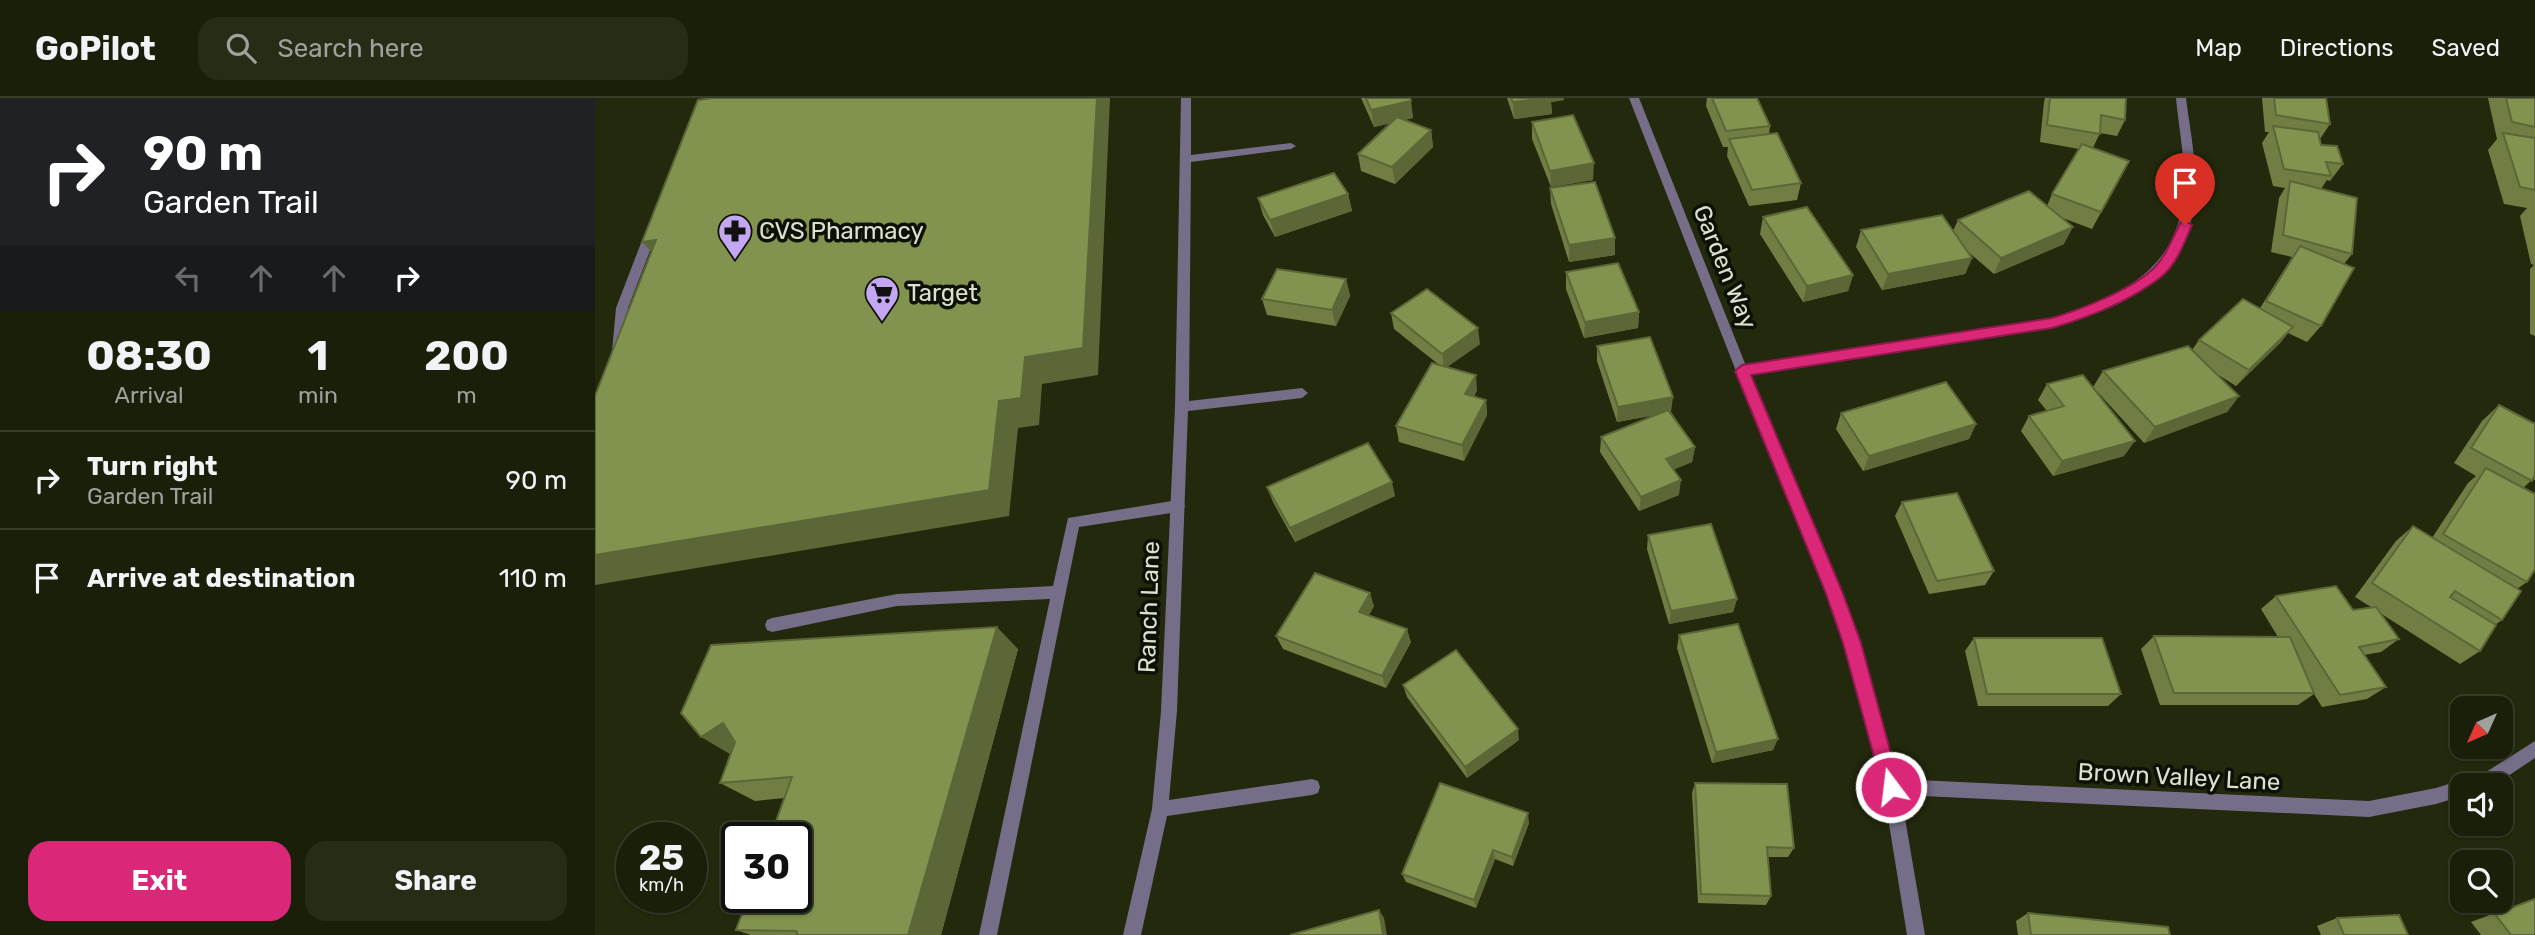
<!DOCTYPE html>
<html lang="en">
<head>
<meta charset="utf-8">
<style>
	:root { --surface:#1a1f09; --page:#272c17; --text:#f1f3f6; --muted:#9fa29c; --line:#383d2a; --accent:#db2777 }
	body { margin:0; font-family:Rubik,sans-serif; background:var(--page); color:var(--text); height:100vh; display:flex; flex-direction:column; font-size:26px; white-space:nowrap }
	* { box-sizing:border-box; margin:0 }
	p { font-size:23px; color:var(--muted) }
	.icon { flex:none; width:38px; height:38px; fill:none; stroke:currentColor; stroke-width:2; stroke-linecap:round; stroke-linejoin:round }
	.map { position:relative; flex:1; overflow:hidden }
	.drawer { display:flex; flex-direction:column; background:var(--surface); width:595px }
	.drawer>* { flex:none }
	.guide { background:#202124; color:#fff; overflow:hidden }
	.needle { width:46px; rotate:225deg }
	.fabs { position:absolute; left:1855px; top:598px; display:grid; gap:14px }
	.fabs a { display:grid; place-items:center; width:63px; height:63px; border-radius:14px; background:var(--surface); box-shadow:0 2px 5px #0004,0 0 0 2px var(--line); font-size:35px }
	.speed { position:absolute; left:21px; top:724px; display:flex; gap:14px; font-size:35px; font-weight:700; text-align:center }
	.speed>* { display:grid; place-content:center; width:91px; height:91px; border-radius:50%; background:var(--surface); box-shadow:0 2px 5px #0004,0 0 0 2px var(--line); line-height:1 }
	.speed small { font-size:18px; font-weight:400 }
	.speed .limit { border:4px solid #111; border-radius:10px; background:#fff; color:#111 }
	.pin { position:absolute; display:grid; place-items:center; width:60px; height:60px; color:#fff; margin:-72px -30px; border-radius:50% 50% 50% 0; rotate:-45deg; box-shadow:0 0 7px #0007 }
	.pin .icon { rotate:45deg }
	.me { position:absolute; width:77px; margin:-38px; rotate:345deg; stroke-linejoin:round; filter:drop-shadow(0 0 5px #0008) }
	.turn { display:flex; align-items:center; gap:24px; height:147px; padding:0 28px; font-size:32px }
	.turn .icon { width:91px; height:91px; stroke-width:2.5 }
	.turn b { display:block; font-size:49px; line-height:60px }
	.lanes { display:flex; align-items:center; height:66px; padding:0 28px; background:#0003; justify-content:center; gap:35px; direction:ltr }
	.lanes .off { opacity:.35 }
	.eta { display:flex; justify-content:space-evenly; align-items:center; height:119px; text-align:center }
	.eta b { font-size:42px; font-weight:700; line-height:49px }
	.primary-button { display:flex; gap:14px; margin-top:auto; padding:14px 28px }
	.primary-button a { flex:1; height:80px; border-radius:21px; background:var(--accent); color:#fff; font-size:28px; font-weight:700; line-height:80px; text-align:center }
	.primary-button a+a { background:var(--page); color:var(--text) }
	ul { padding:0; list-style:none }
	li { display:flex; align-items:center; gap:21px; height:98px; padding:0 28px; border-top:2px solid var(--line) }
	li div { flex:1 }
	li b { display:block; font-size:26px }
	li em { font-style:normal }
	header { display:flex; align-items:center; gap:42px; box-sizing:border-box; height:98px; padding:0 35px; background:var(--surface); border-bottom:2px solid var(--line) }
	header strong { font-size:33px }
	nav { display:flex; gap:38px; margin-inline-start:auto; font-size:24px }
	.search { width:490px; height:63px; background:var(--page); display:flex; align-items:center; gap:18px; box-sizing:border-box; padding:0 24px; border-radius:21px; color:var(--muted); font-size:26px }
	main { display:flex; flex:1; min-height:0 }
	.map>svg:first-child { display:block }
</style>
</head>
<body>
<header>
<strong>GoPilot</strong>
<div class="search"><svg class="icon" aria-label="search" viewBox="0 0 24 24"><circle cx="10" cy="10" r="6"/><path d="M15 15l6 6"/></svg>Search here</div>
<nav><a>Map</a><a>Directions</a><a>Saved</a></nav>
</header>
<main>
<section class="drawer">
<div class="guide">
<div class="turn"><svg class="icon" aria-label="right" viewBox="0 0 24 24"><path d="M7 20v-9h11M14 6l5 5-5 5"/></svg><div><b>90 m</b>Garden Trail</div></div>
<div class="lanes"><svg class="icon off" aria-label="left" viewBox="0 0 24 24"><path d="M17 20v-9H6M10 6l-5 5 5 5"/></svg><svg class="icon off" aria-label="ahead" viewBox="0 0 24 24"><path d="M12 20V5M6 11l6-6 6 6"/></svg><svg class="icon off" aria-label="ahead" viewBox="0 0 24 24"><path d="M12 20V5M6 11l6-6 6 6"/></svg><svg class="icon" aria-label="right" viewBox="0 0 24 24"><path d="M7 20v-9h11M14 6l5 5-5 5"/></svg></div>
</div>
<div class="eta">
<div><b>08:30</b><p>Arrival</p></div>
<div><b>1</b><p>min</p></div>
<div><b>200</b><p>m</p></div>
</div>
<ul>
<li><svg class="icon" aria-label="right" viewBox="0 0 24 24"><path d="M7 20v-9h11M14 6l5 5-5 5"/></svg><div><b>Turn right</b><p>Garden Trail</p></div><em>90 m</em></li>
<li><svg class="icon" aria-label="arrive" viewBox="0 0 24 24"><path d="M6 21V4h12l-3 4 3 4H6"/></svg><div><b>Arrive at destination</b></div><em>110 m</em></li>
</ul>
<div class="primary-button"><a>Exit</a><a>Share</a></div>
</section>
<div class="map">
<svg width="1940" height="837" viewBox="0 0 1940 837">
	<rect width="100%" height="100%" fill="#22290c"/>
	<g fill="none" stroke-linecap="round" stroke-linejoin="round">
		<g fill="#766d88" fill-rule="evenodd">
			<polygon points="57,128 63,132 33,210 29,253 23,258 17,253 21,210 51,132"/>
			<polygon points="583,402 588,404 590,408 588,412 583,414 484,429 402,837 384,837 455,501 302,508 177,534 172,532 170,527 172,522 177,520 302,496 458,488 473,420"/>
		</g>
		<g fill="#766d88" fill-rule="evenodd">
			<polygon points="586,0 596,0 596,57 696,45 701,48 696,51 596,64 594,303 707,290 713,295 707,300 593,313 582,613 574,702 717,681 723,683 725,689 723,695 717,697 572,718 546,837 528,837 557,711 566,613 580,309"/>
			<path d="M1034,0H1044L1151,268L1457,221C1519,201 1580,175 1588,102C1592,69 1584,33 1581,0H1591C1596,41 1607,86 1595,127C1567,229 1414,236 1329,249C1271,258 1213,268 1155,277L1236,468L1265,545L1302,681L1774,703L1841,690L1891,674L1940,643V660L1898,688H1867V698L1841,706L1774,719L1306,697L1330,837H1312L1288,689L1249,545L1222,468L1141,273Z"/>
		</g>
	</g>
	<g fill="#707e44">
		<polygon points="766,0 815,0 818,20 809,22 836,32 838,49 800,86 766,73 763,56 796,25 779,29"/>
		<polygon points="912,0 969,0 969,2 956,4 957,16 919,21"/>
		<polygon points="1112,0 1162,0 1175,28 1174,36 1206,85 1202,102 1154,108 1132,58 1133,49 1128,49 1111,8"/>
		<polygon points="1450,0 1531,0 1530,22 1522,38 1505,35 1498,50 1534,63 1497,131 1465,119 1469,146 1399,176 1371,152 1377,160 1370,176 1287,192 1261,149 1266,132 1358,133 1363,122 1452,108 1457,96 1484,51 1445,44 1449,4"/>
		<polygon points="1667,0 1731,0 1735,26 1725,41 1726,47 1748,66 1735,83 1732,82 1726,91 1757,156 1749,166 1726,228 1712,244 1693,235 1685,245 1641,288 1622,276 1644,298 1632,314 1549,345 1498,289 1508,273 1597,252 1604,242 1665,210 1697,159 1676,154 1684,100 1690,90 1678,88 1667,45 1674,34 1670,34"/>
		<polygon points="1893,0 1940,0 1940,238 1935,236 1935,171 1939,167 1936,166 1925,118 1932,110 1909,106 1893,52 1902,41"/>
		<polygon points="937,24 998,82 956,89 937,41"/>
		<polygon points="955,90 1020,140 1020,157 974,164 956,106"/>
		<polygon points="753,96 757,113 680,139 668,117 663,100"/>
		<polygon points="1168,119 1258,177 1253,193 1208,204 1165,136"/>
		<polygon points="971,174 1044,214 1043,230 989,240 971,191"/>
		<polygon points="751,181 755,198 741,228 672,217 667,201"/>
		<polygon points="796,215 885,246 852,269 882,292 879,299 891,302 892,317 869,363 804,344 801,328 843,266 799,231"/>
		<polygon points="1002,248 1076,314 1100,349 1097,364 1079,371 1084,397 1044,413 1005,354 1006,339 1061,317 1022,324 1002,263"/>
		<polygon points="1452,286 1529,358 1458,378 1426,333 1434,318 1452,313 1443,302"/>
		<polygon points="1904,307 1940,326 1940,382 1938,381 1928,390 1932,484 1922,491 1907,522 1900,527 1885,553 1865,566 1785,515 1804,541 1786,554 1769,557 1791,589 1772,601 1727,609 1719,596 1703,607 1565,607 1546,551 1559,538 1683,539 1666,511 1681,498 1758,512 1776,509 1760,499 1801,443 1818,428 1837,440 1873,385 1881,378 1859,365 1887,323"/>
		<polygon points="1246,315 1381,326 1374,341 1268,373 1241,331"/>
		<polygon points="672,389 800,398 700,444 678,404"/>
		<polygon points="1307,404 1399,473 1390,487 1334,496 1300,418"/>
		<polygon points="1053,437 1142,501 1138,514 1074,526 1052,451"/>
		<polygon points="779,508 774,517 816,544 791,590 688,551 681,538"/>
		<polygon points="1084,537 1178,652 1117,665 1082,550"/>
		<polygon points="1379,540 1526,596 1513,608 1383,608 1370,553"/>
		<polygon points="423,551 346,837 156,837 141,832 189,700 160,703 125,685"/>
		<polygon points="808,587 924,642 872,680 812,599"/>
		<polygon points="1100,685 1199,750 1193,759 1172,759 1176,798 1171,807 1103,805 1097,695"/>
		<polygon points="934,725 918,768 900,761 881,810 811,784 807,776"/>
		<polygon points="1940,800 1940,837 1886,837 1876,824"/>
		<polygon points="1433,815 1575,837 1423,837 1421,823"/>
		<polygon points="1742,820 1813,837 1726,837 1722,828"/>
	</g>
	<g fill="#5b6737">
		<polygon points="502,0 515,0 503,277 447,286 444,327 423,330 414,418 0,487 0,457 404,303"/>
		<polygon points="952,0 969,0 969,2 956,4 957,16 919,21 918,4"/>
		<polygon points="816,3 818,20 779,29 776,12"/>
		<polygon points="836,32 838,49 800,86 797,69"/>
		<polygon points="999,65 998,82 956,89 955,73"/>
		<polygon points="753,96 757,113 680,139 675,122"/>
		<polygon points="1478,129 1469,146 1399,176 1406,160"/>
		<polygon points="1020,140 1020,157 974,164 974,147"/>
		<polygon points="61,142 74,172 47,144"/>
		<polygon points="1377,160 1370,176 1287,192 1293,176"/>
		<polygon points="1258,177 1253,193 1208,204 1212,188"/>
		<polygon points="751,181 755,198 741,228 737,212"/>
		<polygon points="1044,214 1043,230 989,240 990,224"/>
		<polygon points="1698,229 1685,245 1641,288 1654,272"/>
		<polygon points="883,230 885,246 849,271 847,256"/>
		<polygon points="881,277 882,292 872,312 870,296"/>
		<polygon points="1644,298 1632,314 1549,345 1560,329"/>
		<polygon points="1078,299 1076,314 1022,324 1023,309"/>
		<polygon points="891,302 892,317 869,363 867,347"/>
		<polygon points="1381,326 1374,341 1268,373 1274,358"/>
		<polygon points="1540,343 1529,358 1458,378 1467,363"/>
		<polygon points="1100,349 1097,364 1069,376 1071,361"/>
		<polygon points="1086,382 1084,397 1044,413 1046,399"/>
		<polygon points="797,384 800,398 700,444 695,430"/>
		<polygon points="775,495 779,508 768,527 764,514"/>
		<polygon points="1142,501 1138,514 1074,526 1076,513"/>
		<polygon points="402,529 423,551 346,837 313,837"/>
		<polygon points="812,531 816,544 791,590 787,578"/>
		<polygon points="128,625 161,645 140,659 106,639"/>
		<polygon points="923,631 924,642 872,680 870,669"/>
		<polygon points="1183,641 1178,652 1117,665 1121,654"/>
		<polygon points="933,715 934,725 918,768 917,759"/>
		<polygon points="898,752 900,761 881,810 879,802"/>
		<polygon points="784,812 789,820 792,837 788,837"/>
	</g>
	<g fill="#82934f" stroke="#5b6737" stroke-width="2">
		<polygon points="117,0 502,0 488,250 430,259 426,300 404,303 394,392 0,457 0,298 61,142 47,144 103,2"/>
		<polygon points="771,0 815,0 816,3 776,12"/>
		<polygon points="916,0 952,0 918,4"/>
		<polygon points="1117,0 1162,0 1175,28 1131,33"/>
		<polygon points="1455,0 1531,0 1530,22 1506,17 1505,36 1452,27"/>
		<polygon points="1679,0 1731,0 1735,26 1681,17"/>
		<polygon points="1911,0 1940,0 1940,29 1917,24"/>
		<polygon points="978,17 999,65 955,73 937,24"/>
		<polygon points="802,19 836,32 797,69 763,56"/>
		<polygon points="1678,28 1723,34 1726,47 1742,48 1748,66 1731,64 1736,78 1689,71"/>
		<polygon points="1182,35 1206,85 1157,92 1134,41"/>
		<polygon points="1908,35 1940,40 1940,92 1925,89"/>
		<polygon points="1487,46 1534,63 1506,114 1457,96"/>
		<polygon points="739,75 753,96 675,122 663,100"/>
		<polygon points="1695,83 1762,100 1757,156 1688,137"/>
		<polygon points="1000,84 1020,140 974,147 955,90"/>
		<polygon points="1434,93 1478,129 1406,160 1363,122"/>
		<polygon points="1212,109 1258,177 1212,188 1168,119"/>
		<polygon points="1347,117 1377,160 1293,176 1266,132"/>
		<polygon points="1705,148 1759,170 1726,228 1671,203"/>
		<polygon points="1023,165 1044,214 990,224 971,174"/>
		<polygon points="682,171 751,181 737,212 667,201"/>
		<polygon points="832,191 883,230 847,256 796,215"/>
		<polygon points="1648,201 1698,229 1654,272 1604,242"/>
		<polygon points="1055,239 1078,299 1023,309 1002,248"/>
		<polygon points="1593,248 1644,298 1560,329 1508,273"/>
		<polygon points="837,265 881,277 870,296 891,302 867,347 801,328"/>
		<polygon points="1488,277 1540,343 1467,363 1434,318 1469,308 1452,286"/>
		<polygon points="1351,284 1381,326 1274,358 1246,315"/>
		<polygon points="1904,307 1940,326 1940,377 1937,383 1876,350"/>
		<polygon points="1073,312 1100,349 1071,361 1086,382 1046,399 1006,339"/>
		<polygon points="773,345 797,384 695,430 672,389"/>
		<polygon points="1891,370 1940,396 1940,471 1932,484 1848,436"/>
		<polygon points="1362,395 1399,473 1342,483 1307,404"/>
		<polygon points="1116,426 1142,501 1076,513 1053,437"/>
		<polygon points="1818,428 1926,493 1907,522 1860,493 1855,499 1901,527 1885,553 1777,485"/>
		<polygon points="720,475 775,495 764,514 812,531 787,578 681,538"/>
		<polygon points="1741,488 1758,512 1781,509 1804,541 1764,549 1791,589 1745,597 1681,498"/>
		<polygon points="1143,526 1183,641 1121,654 1084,537"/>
		<polygon points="402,529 313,837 203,837 201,833 141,832 153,800 201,800 201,740 175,740 197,679 125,685 140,644 128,625 106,639 86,615 116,547"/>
		<polygon points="1559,538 1695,539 1719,595 1579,595"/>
		<polygon points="1379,540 1507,540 1526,596 1392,596"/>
		<polygon points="861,552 923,631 870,669 808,587"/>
		<polygon points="845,685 933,715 917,759 898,752 879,802 807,776"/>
		<polygon points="1100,685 1192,686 1199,750 1172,749 1176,798 1106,796"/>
		<polygon points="1940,801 1940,837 1916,837 1900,816"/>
		<polygon points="784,812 788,837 695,837"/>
		<polygon points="1433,815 1573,829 1575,837 1436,837"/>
		<polygon points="1804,817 1813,837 1749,837 1742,820"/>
	</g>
	<path fill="#db2777" stroke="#8e194d" stroke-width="2" d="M1590,123L1597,127C1589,145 1582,166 1566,179C1534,204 1495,219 1457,230L1156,277L1247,493L1266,545L1305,689L1302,695L1296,698L1289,695L1248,545L1230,493L1140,273L1147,267L1457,220C1487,211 1536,192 1559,170C1572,157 1577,140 1586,124Z"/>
	<defs>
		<g id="pharmacy-pin" transform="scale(1.75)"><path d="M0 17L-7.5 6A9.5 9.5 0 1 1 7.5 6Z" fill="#c3a7f2" stroke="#0d1005"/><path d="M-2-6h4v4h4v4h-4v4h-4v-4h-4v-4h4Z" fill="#111"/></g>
		<g id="supermarket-pin" transform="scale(1.75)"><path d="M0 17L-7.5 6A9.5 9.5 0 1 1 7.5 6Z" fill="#c3a7f2" stroke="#0d1005"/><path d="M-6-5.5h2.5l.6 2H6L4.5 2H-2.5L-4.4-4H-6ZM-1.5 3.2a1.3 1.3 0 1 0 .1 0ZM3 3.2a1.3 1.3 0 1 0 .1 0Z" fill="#111"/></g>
	</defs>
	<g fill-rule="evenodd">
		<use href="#pharmacy-pin" x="140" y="133"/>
		<use href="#supermarket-pin" x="287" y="195"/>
	</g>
	<g text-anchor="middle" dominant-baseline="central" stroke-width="7" stroke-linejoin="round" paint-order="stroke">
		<g font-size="24" fill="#dbe1cf" stroke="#0d1005" text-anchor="start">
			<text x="164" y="133">CVS Pharmacy</text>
			<text x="312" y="195">Target</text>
		</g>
		<g font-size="24" fill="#dbe1cf" stroke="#0d1005">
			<text transform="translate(1130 169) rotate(68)">Garden Way</text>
			<text transform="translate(554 509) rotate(-88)">Ranch Lane</text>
			<text transform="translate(1584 679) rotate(3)">Brown Valley Lane</text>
		</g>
	</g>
</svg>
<div class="fabs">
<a><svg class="needle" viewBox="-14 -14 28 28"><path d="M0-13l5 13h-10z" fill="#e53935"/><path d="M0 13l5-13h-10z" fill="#9fa29c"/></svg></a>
<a><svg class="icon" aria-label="sound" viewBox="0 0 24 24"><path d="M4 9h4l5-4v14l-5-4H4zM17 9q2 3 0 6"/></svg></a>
<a><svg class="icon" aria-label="search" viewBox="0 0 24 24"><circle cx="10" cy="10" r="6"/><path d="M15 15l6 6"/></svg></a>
</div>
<div class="speed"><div>25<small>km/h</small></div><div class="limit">30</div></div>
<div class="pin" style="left:1590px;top:127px;background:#d93025"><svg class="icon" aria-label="arrive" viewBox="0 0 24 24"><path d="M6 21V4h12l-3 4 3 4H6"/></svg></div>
<svg class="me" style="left:1296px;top:689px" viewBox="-20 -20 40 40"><circle r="17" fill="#db2777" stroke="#fff" stroke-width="3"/><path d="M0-11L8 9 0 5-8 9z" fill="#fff"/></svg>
</div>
</main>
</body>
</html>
